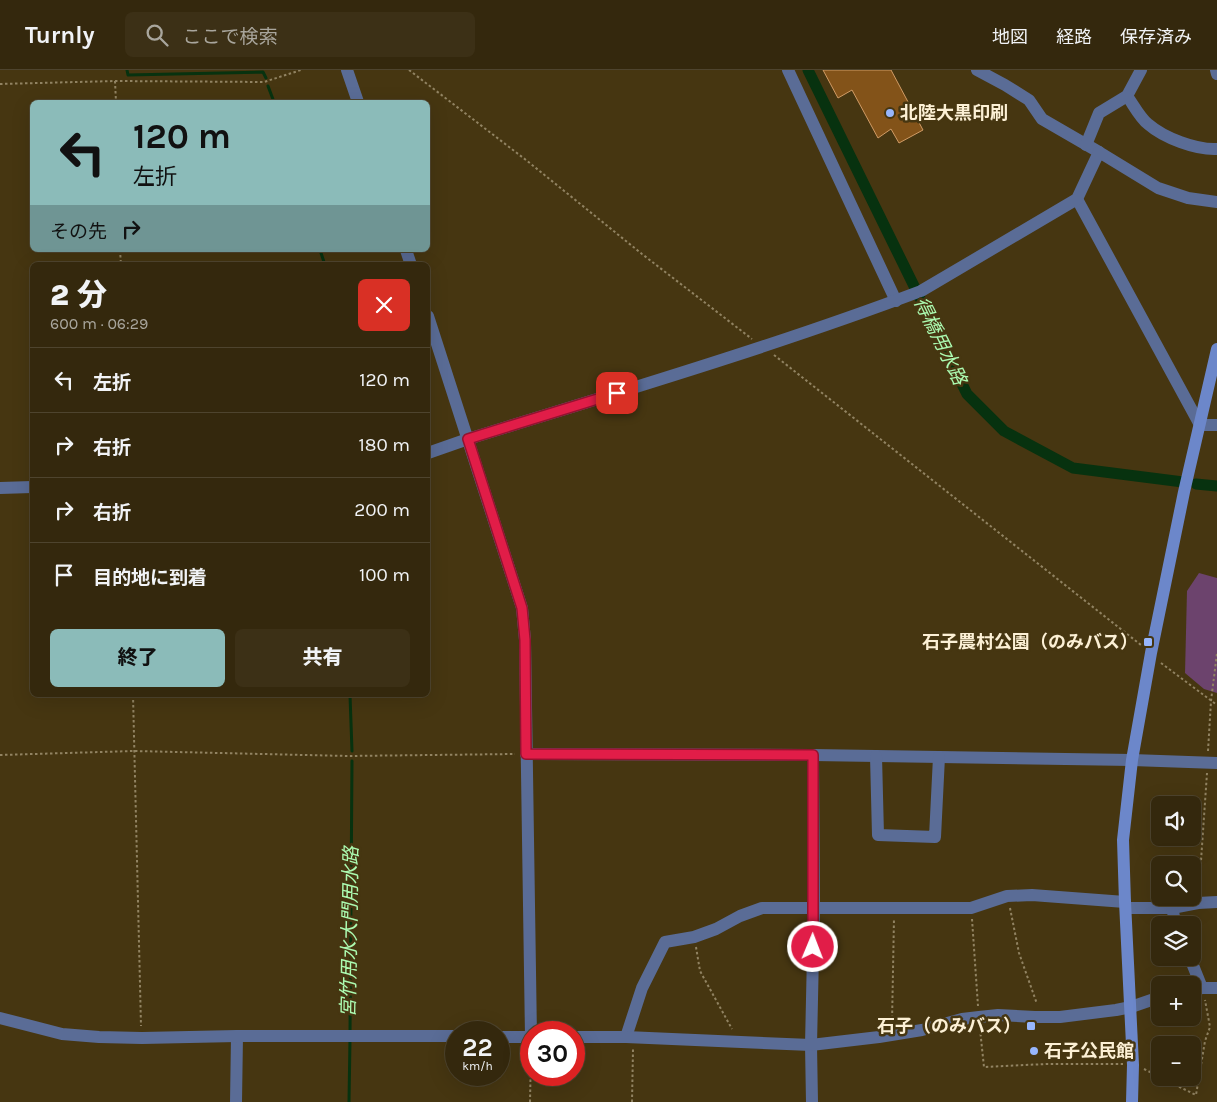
<!DOCTYPE html>
<html lang="ja">
<head>
<meta charset="utf-8">
<style>
	:root { --surface:#34280d; --page:#3c3016; --text:#f1f3f6; --muted:#a9a69d; --line:#4e442e; --accent:#8bbbb9 }
	body { margin:0; font-family:Karla,"Noto Sans JP",sans-serif; background:var(--page); color:var(--text); height:100vh; display:flex; flex-direction:column; font-size:19px; white-space:nowrap }
	* { box-sizing:border-box; margin:0 }
	p { font-size:16px; color:var(--muted) }
	.icon { flex:none; width:28px; height:28px; fill:none; stroke:currentColor; stroke-width:2; stroke-linecap:round; stroke-linejoin:round }
	.map { position:relative; flex:1; overflow:hidden }
	.sheet { position:absolute; left:30px; top:192px; width:400px; height:435px; display:flex; flex-direction:column; background:var(--surface); border-radius:8px; box-shadow:0 5px 20px #0002,0 0 0 1px var(--line) }
	.sheet>* { flex:none }
	.guide { position:absolute; left:30px; top:30px; width:400px; height:152px; border-radius:8px; box-shadow:0 5px 20px #0002,0 0 0 1px var(--line); background:#8bbbb9; color:#111; overflow:hidden }
	.fabs { position:absolute; left:1151px; top:726px; display:grid; gap:10px }
	.fabs a { display:grid; place-items:center; width:50px; height:50px; border-radius:8px; background:var(--surface); box-shadow:0 5px 20px #0002,0 0 0 1px var(--line); font-size:25px }
	.speed { position:absolute; left:445px; top:951px; display:flex; gap:10px; font-size:25px; font-weight:700; text-align:center }
	.speed>* { display:grid; place-content:center; width:65px; height:65px; border-radius:50%; background:var(--surface); box-shadow:0 5px 20px #0002,0 0 0 1px var(--line); line-height:1 }
	.speed small { font-size:12px; font-weight:400 }
	.speed .limit { border:8px solid #d22; background:#fff; color:#111 }
	.pin { position:absolute; display:grid; place-items:center; width:42px; height:42px; color:#fff; margin:-21px; border-radius:10px; box-shadow:0 2px 8px #0006 }
	.me { position:absolute; width:55px; margin:-28px; rotate:1deg; stroke-linejoin:round; filter:drop-shadow(0 0 4px #0008) }
	.turn { display:flex; align-items:center; gap:18px; height:105px; padding:0 20px; font-size:22px }
	.turn .icon { width:65px; height:65px; stroke-width:2.5 }
	.turn b { display:block; font-size:35px; line-height:42px }
	.then { display:flex; align-items:center; height:48px; padding:0 20px; background:#0003; gap:10px; font-size:19px }
	.round { display:grid; place-items:center; flex:none; width:52px; height:52px; border-radius:8px; background:var(--page) }
	.headline { display:flex; align-items:center; justify-content:space-between; height:85px; padding:0 20px }
	h1 { font-size:30px; font-weight:800; line-height:38px }
	.action { display:flex; gap:10px; margin-top:auto; padding:10px 20px }
	.action a { flex:1; height:58px; border-radius:8px; background:var(--accent); color:#111; font-size:20px; font-weight:800; line-height:58px; text-align:center }
	.action a+a { background:var(--page); color:var(--text) }
	ul { padding:0; list-style:none }
	li { display:flex; align-items:center; gap:15px; height:65px; padding:0 20px; border-top:1px solid var(--line) }
	li div { flex:1 }
	li b { display:block; font-size:19px }
	li em { font-style:normal }
	header { display:flex; align-items:center; gap:30px; box-sizing:border-box; height:70px; padding:0 25px; background:var(--surface); border-bottom:1px solid var(--line) }
	header strong { font-size:24px }
	nav { display:flex; gap:28px; margin-inline-start:auto; font-size:18px }
	.search { width:350px; height:45px; background:var(--page); display:flex; align-items:center; gap:12px; box-sizing:border-box; padding:0 18px; border-radius:8px; color:var(--muted); font-size:19px }
	.map>svg:first-child { display:block }
</style>
</head>
<body>
<header>
<strong>Turnly</strong>
<div class="search"><svg class="icon" aria-label="search" viewBox="0 0 24 24"><circle cx="10" cy="10" r="6"/><path d="M15 15l6 6"/></svg>ここで検索</div>
<nav><a>地図</a><a>経路</a><a>保存済み</a></nav>
</header>
<div class="map">
<svg width="1217" height="1032" viewBox="0 0 1217 1032">
	<rect width="100%" height="100%" fill="#463611"/>
	<polygon fill="#6c436d" points="1199,503 1217,508 1217,623 1204,619 1185,603 1187,521"/>
	<g fill="none" stroke-linecap="round" stroke-linejoin="round">
		<g stroke="#07320f" stroke-width="3">
			<polyline points="127,0 128,5 263,2 266,8"/>
			<polyline points="268,16 274,32"/>
			<polyline points="320,180 325,195"/>
			<polyline points="350,625 352,681"/>
			<polyline points="350,963 352,691"/>
			<polyline points="349,1032 350,969"/>
		</g>
		<g stroke="#07320f" stroke-width="11">
			<polyline points="808,0 967,324 1004,361 1073,398 1183,412"/>
			<polyline points="1196,414 1217,416"/>
		</g>
	</g>
	<polygon fill="#835319" stroke="#d09b65" points="823,0 891,0 923,60 899,73 891,59 878,68 852,20 838,28"/>
	<g fill="none" stroke-linecap="round" stroke-linejoin="round">
		<g stroke="#918362" stroke-width="2" stroke-dasharray="2.5 2.5" stroke-linecap="butt">
			<polyline points="409,0 526,90 642,184 752,269"/>
			<polyline points="115,11 116,32"/>
			<polyline points="0,14 115,11 264,12 301,0"/>
			<polyline points="120,180 121,195"/>
			<polyline points="774,285 1141,575"/>
			<polyline points="1161,593 1217,635"/>
			<polyline points="133,625 141,956"/>
			<polyline points="1208,681 1211,631 1217,583"/>
			<polyline points="0,685 134,681 348,686 515,684"/>
			<polyline points="1199,820 1207,703"/>
			<polyline points="1010,838 1019,883 1037,934"/>
			<polyline points="972,849 978,936"/>
			<polyline points="696,877 700,901 732,959"/>
			<polyline points="892,953 894,848"/>
			<polyline points="980,959 984,997 1046,994 1123,994"/>
			<polyline points="1144,999 1160,1007"/>
			<polyline points="1161,1008 1196,1025 1205,971 1210,957 1205,930"/>
			<polyline points="530,1032 531,979"/>
			<polyline points="632,1032 633,979"/>
		</g>
		<g stroke="#5a6c96" stroke-width="12">
			<polyline points="977,0 1005,15 1029,30 1042,49 1099,82"/>
			<polyline points="1216,0 1217,4"/>
			<path d="M1127,26C1133,34 1140,48 1148,54C1164,68 1196,80 1217,79"/>
			<polyline points="1086,75 1099,43 1127,26 1141,0"/>
			<polyline points="1077,129 1200,355 1217,355"/>
			<polyline points="526,684 813,685 1132,690 1217,693"/>
			<polyline points="876,686 878,765 935,767 939,687"/>
			<polyline points="1126,838 1172,838 1198,833 1217,832"/>
			<polyline points="1172,838 1176,855"/>
			<polyline points="1190,888 1202,918"/>
			<polyline points="626,967 642,918 665,872 694,867 716,859 740,846 762,838 971,838 1007,826 1032,825 1125,832"/>
			<polyline points="236,1032 237,966"/>
			<polyline points="812,1032 811,975 814,838 813,685"/>
		</g>
		<g stroke="#5a6c96" stroke-width="12">
			<polyline points="347,0 358,32"/>
			<polyline points="788,0 896,231"/>
			<polyline points="406,180 411,195"/>
			<polyline points="428,246 522,538 525,570 531,967"/>
			<path d="M428,383L468,369C619,322 772,277 921,221L1077,129L1099,82L1158,118L1188,128L1217,132"/>
			<polyline points="0,418 32,417"/>
			<polyline points="1192,920 1202,918 1217,918"/>
			<polyline points="0,948 62,964 99,967 142,968 237,966 456,966"/>
			<polyline points="499,967 531,967"/>
			<polyline points="574,967 626,967 811,975 879,967 922,960 962,949 979,947 998,945 1035,947 1060,947 1116,940 1131,937 1160,927"/>
		</g>
		<polyline stroke="#6c87ca" stroke-width="12" points="1132,1032 1133,995 1125,832 1123,770 1132,690 1151,583 1184,422 1217,279"/>
	</g>
	<g fill="none" stroke-linecap="round" stroke-linejoin="round">
		<g stroke="#92132f" stroke-width="12">
			<polyline id="route" points="617,323 468,369 522,538 525,570 526,684 813,685 813,877"/>
		</g>
		<use href="#route" stroke="#e11d48" stroke-width="9"/>
	</g>
	<g fill="#97b6fd" stroke="#463611" stroke-width="2">
		<circle cx="890" cy="43" r="5"/>
		<rect x="1143" y="567" width="10" height="10" rx="2.5"/>
		<rect x="1026" y="951" width="10" height="10" rx="2.5"/>
		<circle cx="1034" cy="981" r="5"/>
	</g>
	<g text-anchor="middle" dominant-baseline="central" stroke-width="5" stroke-linejoin="round" paint-order="stroke">
		<g font-size="18" font-weight="bold" fill="#fcf0d5" stroke="#463611" text-anchor="start">
			<text x="900" y="43">北陸大黒印刷</text>
			<text x="1138" y="572" text-anchor="end">石子農村公園（のみバス）</text>
			<text x="1021" y="956" text-anchor="end">石子（のみバス）</text>
			<text x="1044" y="981">石子公民館</text>
		</g>
		<g font-size="19" font-style="italic" fill="#acfbb1" stroke="#463611">
			<text transform="translate(940 271) rotate(64)">得橋用水路</text>
			<text transform="translate(350 862) rotate(-89)">宮竹用水大門用水路</text>
		</g>
	</g>
</svg>
<div class="fabs">
<a><svg class="icon" aria-label="sound" viewBox="0 0 24 24"><path d="M4 9h4l5-4v14l-5-4H4zM17 9q2 3 0 6"/></svg></a>
<a><svg class="icon" aria-label="search" viewBox="0 0 24 24"><circle cx="10" cy="10" r="6"/><path d="M15 15l6 6"/></svg></a>
<a><svg class="icon" aria-label="layers" viewBox="0 0 24 24"><path d="M12 4l9 5-9 5-9-5zM3 14l9 5 9-5"/></svg></a>
<a>+</a>
<a>−</a>
</div>
<div class="speed"><div>22<small>km/h</small></div><div class="limit">30</div></div>
<div class="pin" style="left:617px;top:323px;background:#d93025"><svg class="icon" aria-label="arrive" viewBox="0 0 24 24"><path d="M6 21V4h12l-3 4 3 4H6"/></svg></div>
<svg class="me" style="left:813px;top:877px" viewBox="-20 -20 40 40"><circle r="17" fill="#e11d48" stroke="#fff" stroke-width="3"/><path d="M0-11L8 9 0 5-8 9z" fill="#fff"/></svg>
<div class="guide">
<div class="turn"><svg class="icon" aria-label="left" viewBox="0 0 24 24"><path d="M17 20v-9H6M10 6l-5 5 5 5"/></svg><div><b>120 m</b>左折</div></div>
<div class="then">その先<svg class="icon" aria-label="right" viewBox="0 0 24 24"><path d="M7 20v-9h11M14 6l5 5-5 5"/></svg></div>
</div>
<section class="sheet">
<div class="headline"><div><h1>2 分</h1><p>600 m · 06:29</p></div><a class="round" style="background:#d93025;color:#fff"><svg class="icon" aria-label="close" viewBox="0 0 24 24"><path d="M6 6l12 12M18 6L6 18"/></svg></a></div>
<ul>
<li><svg class="icon" aria-label="left" viewBox="0 0 24 24"><path d="M17 20v-9H6M10 6l-5 5 5 5"/></svg><div><b>左折</b></div><em>120 m</em></li>
<li><svg class="icon" aria-label="right" viewBox="0 0 24 24"><path d="M7 20v-9h11M14 6l5 5-5 5"/></svg><div><b>右折</b></div><em>180 m</em></li>
<li><svg class="icon" aria-label="right" viewBox="0 0 24 24"><path d="M7 20v-9h11M14 6l5 5-5 5"/></svg><div><b>右折</b></div><em>200 m</em></li>
<li><svg class="icon" aria-label="arrive" viewBox="0 0 24 24"><path d="M6 21V4h12l-3 4 3 4H6"/></svg><div><b>目的地に到着</b></div><em>100 m</em></li>
</ul>
<div class="action"><a>終了</a><a>共有</a></div>
</section>
</div>
</body>
</html>
